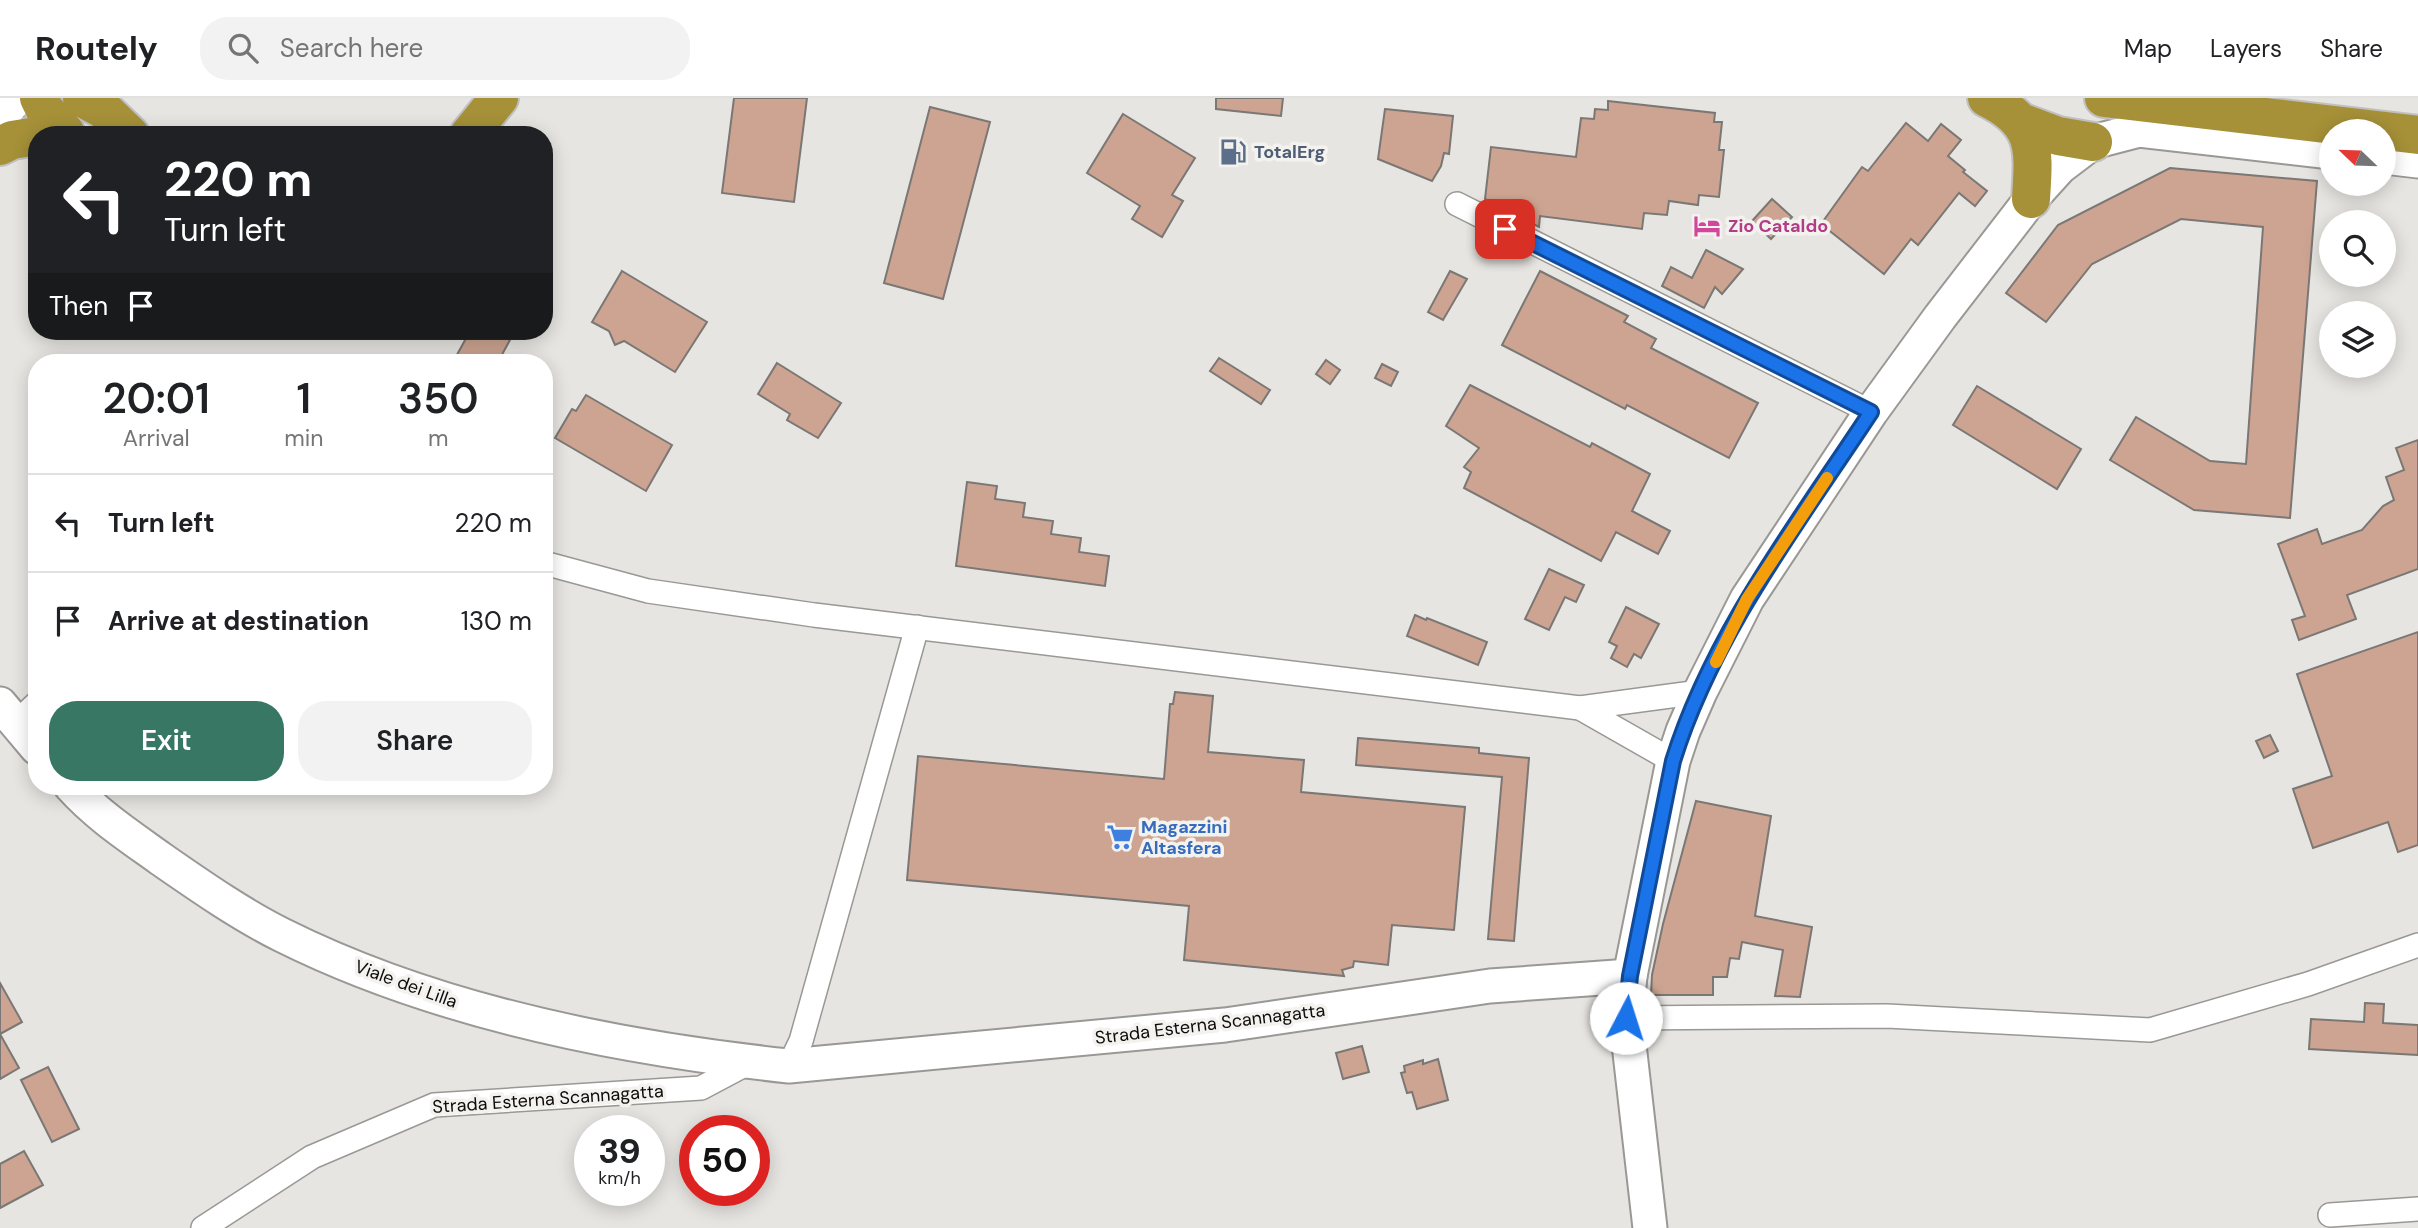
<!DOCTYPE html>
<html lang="en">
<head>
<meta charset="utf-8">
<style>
	:root { --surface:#fff; --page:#f2f2f2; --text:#202124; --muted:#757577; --line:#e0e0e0; --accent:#387764 }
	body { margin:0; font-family:"DM Sans",sans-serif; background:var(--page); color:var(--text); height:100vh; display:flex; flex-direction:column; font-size:26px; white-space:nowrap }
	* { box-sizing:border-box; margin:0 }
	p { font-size:23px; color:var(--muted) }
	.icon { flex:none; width:38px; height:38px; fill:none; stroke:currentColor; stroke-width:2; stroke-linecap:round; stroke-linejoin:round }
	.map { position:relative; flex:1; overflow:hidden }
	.drawer { position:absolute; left:28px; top:256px; width:525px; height:441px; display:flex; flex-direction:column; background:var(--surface); border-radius:28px; box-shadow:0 4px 18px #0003 }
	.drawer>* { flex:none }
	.top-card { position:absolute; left:28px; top:28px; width:525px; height:214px; border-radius:28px; box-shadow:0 4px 18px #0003; background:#202124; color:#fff; overflow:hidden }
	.needle { width:46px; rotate:293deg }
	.buttons { position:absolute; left:2319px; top:21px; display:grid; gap:14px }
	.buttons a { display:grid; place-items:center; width:77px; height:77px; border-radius:50%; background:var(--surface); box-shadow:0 4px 18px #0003; font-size:35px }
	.speed { position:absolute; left:574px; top:1017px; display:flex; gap:14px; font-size:35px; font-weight:700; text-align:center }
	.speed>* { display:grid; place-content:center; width:91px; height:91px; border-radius:50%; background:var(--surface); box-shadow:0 4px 18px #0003; line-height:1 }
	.speed small { font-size:18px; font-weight:400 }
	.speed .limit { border:10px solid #d22; background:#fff; color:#111 }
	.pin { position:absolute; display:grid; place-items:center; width:60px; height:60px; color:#fff; margin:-30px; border-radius:14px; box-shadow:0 4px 10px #0006 }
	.me { position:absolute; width:77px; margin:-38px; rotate:5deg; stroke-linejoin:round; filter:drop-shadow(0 0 5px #0008) }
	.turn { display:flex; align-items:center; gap:24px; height:147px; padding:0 21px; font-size:32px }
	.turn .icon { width:91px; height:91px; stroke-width:2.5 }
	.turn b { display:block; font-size:49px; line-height:60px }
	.then { display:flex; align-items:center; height:66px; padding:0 21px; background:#0003; gap:14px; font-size:26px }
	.eta { display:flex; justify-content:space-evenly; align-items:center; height:119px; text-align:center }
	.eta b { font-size:42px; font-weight:600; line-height:49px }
	.cta { display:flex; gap:14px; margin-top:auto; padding:14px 21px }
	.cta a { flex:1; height:80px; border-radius:28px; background:var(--accent); color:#fff; font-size:28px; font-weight:600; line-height:80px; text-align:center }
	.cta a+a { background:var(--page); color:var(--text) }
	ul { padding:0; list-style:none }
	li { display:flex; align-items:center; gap:21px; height:98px; padding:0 21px; border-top:2px solid var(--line) }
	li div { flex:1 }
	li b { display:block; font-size:26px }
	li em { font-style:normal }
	header { display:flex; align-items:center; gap:42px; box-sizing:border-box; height:98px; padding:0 35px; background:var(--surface); border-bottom:2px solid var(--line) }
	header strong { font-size:33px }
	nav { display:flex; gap:38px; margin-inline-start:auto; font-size:24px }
	.search { width:490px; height:63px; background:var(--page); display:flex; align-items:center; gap:18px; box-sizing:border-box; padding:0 24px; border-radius:28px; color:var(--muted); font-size:26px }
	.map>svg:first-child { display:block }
</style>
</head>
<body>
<header>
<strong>Routely</strong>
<div class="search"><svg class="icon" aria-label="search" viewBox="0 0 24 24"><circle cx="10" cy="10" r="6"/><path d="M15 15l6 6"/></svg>Search here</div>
<nav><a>Map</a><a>Layers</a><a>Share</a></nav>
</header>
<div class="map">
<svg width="2418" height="1130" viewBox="0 0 2418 1130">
	<rect width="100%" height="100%" fill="#e7e5e1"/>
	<g fill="#cda491" stroke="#7a7775" stroke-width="2">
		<polygon points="734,0 807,0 794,104 722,95"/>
		<polygon points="1216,0 1283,0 1281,18 1216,11"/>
		<polygon points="1608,3 1715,15 1714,24 1722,24 1719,52 1724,52 1719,99 1699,97 1698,107 1669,103 1667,117 1644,115 1642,131 1540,118 1539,129 1485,101 1491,49 1576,59 1581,20 1594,21 1595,11 1608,12"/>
		<polygon points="930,9 990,24 943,201 884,185"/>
		<polygon points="1385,11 1453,18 1449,56 1444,55 1441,68 1432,83 1378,61"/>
		<polygon points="1123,16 1195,60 1172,97 1183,103 1162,139 1132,121 1140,108 1087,75"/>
		<polygon points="1906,25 1928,43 1941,26 1961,42 1948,58 1965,72 1963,74 1987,93 1975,108 1959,95 1918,147 1911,141 1884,176 1821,126 1862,69 1868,73"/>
		<polygon points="2170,70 2317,83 2290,420 2194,412 2110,362 2136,319 2210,363 2246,366 2263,129 2181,121 2092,166 2046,224 2006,195 2058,127"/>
		<polygon points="1772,101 1792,119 1771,141 1752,123"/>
		<polygon points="1706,152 1743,171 1722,196 1715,189 1704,210 1662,188 1671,169 1692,180"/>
		<polygon points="622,173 707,224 675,274 624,243 615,247 609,233 592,224"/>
		<polygon points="1450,173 1467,181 1443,222 1428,214"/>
		<polygon points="1540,173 1628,218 1624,224 1656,241 1651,250 1758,305 1729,360 1627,307 1625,311 1502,247"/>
		<polygon points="470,233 493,233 510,242 498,264 453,264"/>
		<polygon points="1219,260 1270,292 1261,306 1210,273"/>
		<polygon points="1326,262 1340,272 1330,286 1316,276"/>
		<polygon points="777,265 841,305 818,340 787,322 790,316 758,296"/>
		<polygon points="1382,266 1398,274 1391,288 1375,280"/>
		<polygon points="1470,287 1590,349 1592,345 1650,376 1632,413 1670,433 1658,456 1616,434 1601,463 1464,390 1471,374 1464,369 1479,350 1446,328"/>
		<polygon points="1977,288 2081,351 2057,391 1953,327"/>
		<polygon points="586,297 672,347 646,393 555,340 572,311 576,313"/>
		<polygon points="2418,342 2418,471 2347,497 2356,521 2299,542 2292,522 2305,518 2278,446 2317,431 2322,446 2362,432 2383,408 2394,402 2386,379 2404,372 2396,350"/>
		<polygon points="967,384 997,388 995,401 1025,405 1023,419 1053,423 1051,436 1081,440 1079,454 1109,458 1105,488 956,468"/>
		<polygon points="1549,471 1584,487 1576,504 1565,499 1549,532 1525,521"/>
		<polygon points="1626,509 1659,526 1641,560 1634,556 1627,569 1611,560 1617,548 1609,544"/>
		<polygon points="1415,517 1426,522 1427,520 1487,544 1478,567 1407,538"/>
		<polygon points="2418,534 2418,747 2398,754 2388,724 2313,750 2293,691 2332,678 2297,576"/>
		<polygon points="1175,594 1213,598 1208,654 1304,662 1301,694 1465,709 1454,832 1392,827 1388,867 1354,863 1353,869 1342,872 1344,878 1184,862 1189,808 907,782 918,658 1164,681 1170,606 1173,606"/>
		<polygon points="2270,637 2278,653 2264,660 2256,643"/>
		<polygon points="1358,640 1479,650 1479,655 1529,660 1514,843 1488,841 1502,679 1356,667"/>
		<polygon points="1696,703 1771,718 1755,818 1812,829 1800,899 1775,898 1783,852 1742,844 1739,861 1730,860 1727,879 1713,879 1713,897 1651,897 1652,877 1663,826"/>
		<polygon points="0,885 22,924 0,936 19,970 0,981"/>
		<polygon points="2365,905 2384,906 2383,925 2418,927 2418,957 2309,951 2311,921 2364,924"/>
		<polygon points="1362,948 1369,974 1343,981 1336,955"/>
		<polygon points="1438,961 1448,1002 1417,1011 1412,994 1407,995 1401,975 1405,974 1404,968 1423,962 1423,966"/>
		<polygon points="48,969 79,1031 52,1044 21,982"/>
		<polygon points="24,1053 43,1087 0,1110 0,1066"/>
	</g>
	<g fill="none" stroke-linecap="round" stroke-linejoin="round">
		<g stroke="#9a9895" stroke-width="26">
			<g id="street">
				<polyline points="1457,106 1871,314"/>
				<polyline points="544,465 648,493 814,517 1580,610 1700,594"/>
				<polyline points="1580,610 1673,663"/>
				<polyline points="16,625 37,605"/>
				<polyline points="1626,920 1887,918 2150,932 2308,886 2418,847"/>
				<polyline points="789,968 801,943 917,529"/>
				<polyline points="2330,1117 2418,1111"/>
				<polyline points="203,1130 312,1059 434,1007 701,990 750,964"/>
			</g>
		</g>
		<g stroke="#9a9895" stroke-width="37">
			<g id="secondary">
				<polyline points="0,20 17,0"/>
				<polyline points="2384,59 2418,63"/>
				<polyline points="0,606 37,650"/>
				<path d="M71,688C97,717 129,738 161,761C200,788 240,816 282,837C436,914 618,950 789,968L1225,927L1490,888L1630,878"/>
				<polyline points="1650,1130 1626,920 1630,878 1673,663 1683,633 1700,594 1747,501 1871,314 1940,219 2031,101 2060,69 2093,44 2139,32 2331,54"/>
			</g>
		</g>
		<g stroke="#c0c0c0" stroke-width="42">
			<g id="highway">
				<polyline points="39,0 45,12 65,34"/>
				<polyline points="82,0 103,11 130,37"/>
				<path d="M1987,0C2038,25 2034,52 2031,101"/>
				<polyline points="2104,0 2418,37"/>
				<polyline points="2023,25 2058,38 2093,44"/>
				<polyline points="469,37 499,0"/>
				<polyline points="0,48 12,42 37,38"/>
			</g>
		</g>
		<use href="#street" stroke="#fff" stroke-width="23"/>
		<use href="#secondary" stroke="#fff" stroke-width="33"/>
		<use href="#highway" stroke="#a69138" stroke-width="38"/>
	</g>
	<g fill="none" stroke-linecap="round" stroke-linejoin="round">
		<g stroke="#114b97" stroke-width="18">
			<path id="route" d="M1505,131L1871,314C1798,425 1713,535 1673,663L1630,878L1626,920"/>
		</g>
		<use href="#route" stroke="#1a73e8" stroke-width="12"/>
		<polyline stroke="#f59e0b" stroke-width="12" points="1716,564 1747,501 1827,380"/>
	</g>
	<defs>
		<g id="fuel-bare" transform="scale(2.1)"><path d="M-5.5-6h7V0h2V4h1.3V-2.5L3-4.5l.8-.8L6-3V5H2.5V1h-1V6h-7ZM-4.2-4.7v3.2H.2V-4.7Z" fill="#5c6f8a" stroke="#f4f2ef" stroke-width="2.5" paint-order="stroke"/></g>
		<g id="hotel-bare" transform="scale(2.1)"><path d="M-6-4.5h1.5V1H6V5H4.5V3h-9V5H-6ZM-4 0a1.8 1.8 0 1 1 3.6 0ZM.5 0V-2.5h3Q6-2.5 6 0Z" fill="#d1479c" stroke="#f4f2ef" stroke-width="2.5" paint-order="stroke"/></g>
		<g id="supermarket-bare" transform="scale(2.1)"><path d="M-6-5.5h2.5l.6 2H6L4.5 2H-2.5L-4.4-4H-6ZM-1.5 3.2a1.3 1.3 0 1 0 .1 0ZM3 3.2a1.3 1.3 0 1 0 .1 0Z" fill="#3f7fe0" stroke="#f4f2ef" stroke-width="2.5" paint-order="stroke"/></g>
	</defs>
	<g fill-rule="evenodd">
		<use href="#fuel-bare" x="1233" y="54"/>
		<use href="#hotel-bare" x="1707" y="128"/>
		<use href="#supermarket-bare" x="1120" y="739"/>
	</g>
	<g text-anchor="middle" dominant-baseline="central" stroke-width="7" stroke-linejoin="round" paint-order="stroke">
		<g font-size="18" font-weight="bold" fill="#4e5e75" stroke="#f4f2ef" text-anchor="start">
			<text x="1254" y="54">TotalErg</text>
		</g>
		<g font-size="18" font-weight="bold" fill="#b23c85" stroke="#f4f2ef" text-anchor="start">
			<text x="1728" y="128">Zio Cataldo</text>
		</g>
		<g font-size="18" font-weight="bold" fill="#366cbe" stroke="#f4f2ef" text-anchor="start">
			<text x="1141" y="729">Magazzini<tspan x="1141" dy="21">Altasfera</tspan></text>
		</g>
		<g font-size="18" fill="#0d0c0b" stroke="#f4f2ef">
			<text transform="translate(406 886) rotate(20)">Viale dei Lilla</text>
			<text transform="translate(1210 926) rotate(-7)">Strada Esterna Scannagatta</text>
			<text transform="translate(548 1001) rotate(-4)">Strada Esterna Scannagatta</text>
		</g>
	</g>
</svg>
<div class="buttons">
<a><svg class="needle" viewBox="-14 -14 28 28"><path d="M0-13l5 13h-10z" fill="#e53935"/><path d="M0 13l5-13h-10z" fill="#757577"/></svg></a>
<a><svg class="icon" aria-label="search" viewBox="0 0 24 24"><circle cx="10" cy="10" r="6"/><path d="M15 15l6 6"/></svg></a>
<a><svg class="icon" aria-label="layers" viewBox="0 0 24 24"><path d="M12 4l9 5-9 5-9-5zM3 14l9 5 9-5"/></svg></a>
</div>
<div class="speed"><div>39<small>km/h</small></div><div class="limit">50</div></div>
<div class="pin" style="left:1505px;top:131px;background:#d93025"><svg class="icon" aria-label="arrive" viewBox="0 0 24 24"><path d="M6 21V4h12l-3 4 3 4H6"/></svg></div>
<svg class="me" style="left:1626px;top:920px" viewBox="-20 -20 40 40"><circle r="19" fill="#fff"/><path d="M0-13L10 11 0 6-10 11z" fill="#1a73e8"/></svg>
<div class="top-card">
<div class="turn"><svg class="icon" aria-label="left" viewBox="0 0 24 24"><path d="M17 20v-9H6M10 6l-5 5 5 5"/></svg><div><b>220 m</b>Turn left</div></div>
<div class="then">Then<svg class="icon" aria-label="arrive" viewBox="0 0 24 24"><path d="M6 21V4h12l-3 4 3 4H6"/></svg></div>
</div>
<section class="drawer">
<div class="eta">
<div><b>20:01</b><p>Arrival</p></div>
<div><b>1</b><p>min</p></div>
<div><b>350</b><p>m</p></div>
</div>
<ul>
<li><svg class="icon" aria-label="left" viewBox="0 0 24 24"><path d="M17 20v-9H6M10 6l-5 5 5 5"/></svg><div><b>Turn left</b></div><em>220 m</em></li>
<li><svg class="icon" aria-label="arrive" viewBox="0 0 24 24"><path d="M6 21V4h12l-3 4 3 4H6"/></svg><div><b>Arrive at destination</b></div><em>130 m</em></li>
</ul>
<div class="cta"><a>Exit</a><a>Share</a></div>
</section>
</div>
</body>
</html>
